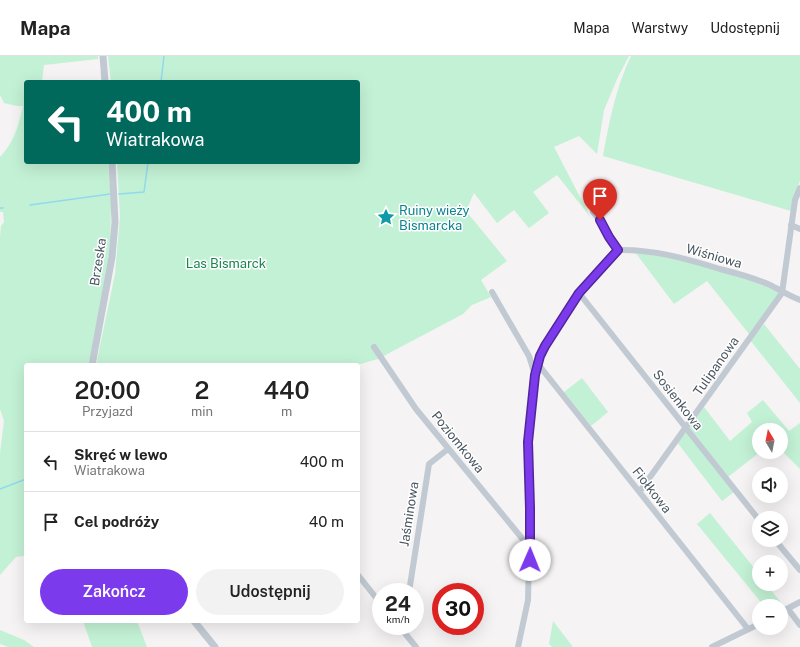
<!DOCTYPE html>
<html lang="pl">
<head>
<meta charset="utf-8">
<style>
	:root { --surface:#fff; --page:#f2f2f2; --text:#222; --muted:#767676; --line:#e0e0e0; --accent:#7c3aed }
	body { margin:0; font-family:"Public Sans",sans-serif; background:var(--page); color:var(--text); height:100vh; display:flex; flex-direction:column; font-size:15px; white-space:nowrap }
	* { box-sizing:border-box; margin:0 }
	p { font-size:13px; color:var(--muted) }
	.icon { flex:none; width:22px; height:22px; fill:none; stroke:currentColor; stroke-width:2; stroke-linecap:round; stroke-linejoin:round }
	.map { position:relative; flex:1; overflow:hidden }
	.details { position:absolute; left:24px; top:307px; width:336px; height:260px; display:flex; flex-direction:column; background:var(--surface); border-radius:4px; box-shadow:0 4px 16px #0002 }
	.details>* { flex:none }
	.banner { position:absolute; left:24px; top:24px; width:336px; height:84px; border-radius:4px; box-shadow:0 4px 16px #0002; background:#00695c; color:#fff; overflow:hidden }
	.needle { width:26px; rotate:350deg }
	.fabs { position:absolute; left:752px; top:367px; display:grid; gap:8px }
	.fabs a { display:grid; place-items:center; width:36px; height:36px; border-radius:50%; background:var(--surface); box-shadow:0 4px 16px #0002; font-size:20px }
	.speed { position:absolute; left:372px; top:527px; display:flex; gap:8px; font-size:20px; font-weight:700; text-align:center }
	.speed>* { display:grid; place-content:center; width:52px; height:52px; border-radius:50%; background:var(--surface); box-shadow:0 4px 16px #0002; line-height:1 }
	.speed small { font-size:10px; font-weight:400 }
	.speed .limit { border:6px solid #d22; background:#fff; color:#111 }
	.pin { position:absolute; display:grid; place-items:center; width:34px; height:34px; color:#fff; margin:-41px -17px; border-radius:50% 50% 50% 0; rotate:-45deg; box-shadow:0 0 4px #0007 }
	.pin .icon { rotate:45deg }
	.me { position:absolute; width:44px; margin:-22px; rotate:1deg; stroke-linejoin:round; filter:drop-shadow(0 0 3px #0008) }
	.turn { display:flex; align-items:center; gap:14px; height:84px; padding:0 16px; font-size:18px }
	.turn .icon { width:52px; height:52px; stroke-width:2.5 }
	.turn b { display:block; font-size:28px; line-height:34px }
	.eta { display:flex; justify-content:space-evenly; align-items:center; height:68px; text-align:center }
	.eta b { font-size:24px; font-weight:600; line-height:28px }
	.action { display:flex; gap:8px; margin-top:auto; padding:8px 16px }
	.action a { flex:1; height:46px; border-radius:24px; background:var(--accent); color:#fff; font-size:16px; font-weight:600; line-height:46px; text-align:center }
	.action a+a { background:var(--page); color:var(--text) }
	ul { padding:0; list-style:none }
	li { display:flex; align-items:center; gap:12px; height:60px; padding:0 16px; border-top:1px solid var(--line) }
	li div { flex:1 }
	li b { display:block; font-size:15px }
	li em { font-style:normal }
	header { display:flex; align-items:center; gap:24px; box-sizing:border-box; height:56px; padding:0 20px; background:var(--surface); border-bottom:1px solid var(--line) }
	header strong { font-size:19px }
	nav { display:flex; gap:22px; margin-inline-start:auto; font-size:14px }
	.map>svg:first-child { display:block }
</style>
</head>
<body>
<header>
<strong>Mapa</strong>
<nav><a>Mapa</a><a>Warstwy</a><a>Udostępnij</a></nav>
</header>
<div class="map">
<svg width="800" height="591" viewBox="0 0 800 591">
	<rect width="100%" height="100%" fill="#f5f3f3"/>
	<g fill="#c3f1d5">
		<path d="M0,0H98V3L44,9L42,26H26V106H108L111,143L110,193L91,297L88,309H26V498L23,500L16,501L0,519V397L4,365L0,353V181L1,170L4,166L3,156H0V101C15,85 18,70 23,50H17L4,47L0,39Z"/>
		<polygon points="108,0 629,0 618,21 604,54 597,98 579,80 554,91 591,162 557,119 533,136 549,157 529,172 514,154 497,167 474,137 466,155 507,205 481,224 491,241 472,249 463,258 378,303 357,309 96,309 115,218 120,161 117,106 358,106 358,26 111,26"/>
		<path d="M631,0H800V125L795,138L791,155L603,100C609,66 616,31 631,0Z"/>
		<path d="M635,196C684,204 734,214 779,237L769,252L749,278L707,225L674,248Z"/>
		<polygon points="764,268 800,313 800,347 750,284"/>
		<polygon points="582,322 608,356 591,370 564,336"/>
		<polygon points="763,344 789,375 800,367 800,413 781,394 781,374 759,374 760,396 728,421 689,371 704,351 730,385 752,366 747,357"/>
		<polygon points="687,375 734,436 722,445 677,386"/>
		<polygon points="710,457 759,518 759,528 766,528 783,549 781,551 764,550 697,468"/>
		<polygon points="83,565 137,565 147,591 92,591"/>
		<polygon points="553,565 573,591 552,591 549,588"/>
		<polygon points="0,574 24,584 34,591 8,591 0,588"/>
	</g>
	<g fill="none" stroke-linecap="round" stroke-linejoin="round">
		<g stroke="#90daee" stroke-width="1.5">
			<polyline points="161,26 164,0"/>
			<polyline points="119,138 144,136 148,106"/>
			<polyline points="30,149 110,138"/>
			<polyline points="0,152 3,152"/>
			<polyline points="0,433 26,423"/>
		</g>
		<g stroke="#c1cad2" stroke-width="6">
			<path d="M593,156C603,167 609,182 618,194"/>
			<polyline points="791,169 800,173"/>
			<path d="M618,194C653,193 687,203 720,213C736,217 754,222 770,229C780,234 789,240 800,244"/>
			<polyline points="492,236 529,300 535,319"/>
			<polyline points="579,237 759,464"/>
			<polyline points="374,291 416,353 530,492"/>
			<polyline points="538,308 748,573"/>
			<polyline points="640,435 782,237 795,144 800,132"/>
			<polyline points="775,484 800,514"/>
			<polyline points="358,519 381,548"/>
			<polyline points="409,536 429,408 448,393"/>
			<polyline points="788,553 800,569"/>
			<polyline points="781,556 800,546"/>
			<polyline points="399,570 416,591"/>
			<polyline points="518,591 528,544 530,462 528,386 535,319 540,300 545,290 579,237 618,194"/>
			<polyline points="712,591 759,568"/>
		</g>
		<g stroke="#c1cad2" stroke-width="7">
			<polyline points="103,0 105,26"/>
			<polyline points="92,309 112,201 115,166 112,106"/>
			<polyline points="194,565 215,591"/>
		</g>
	</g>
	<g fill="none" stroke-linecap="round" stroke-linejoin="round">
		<g stroke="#51269a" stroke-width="10">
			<polyline id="route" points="530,504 530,452 528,386 535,319 540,300 545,290 579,237 618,194 609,181 600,164"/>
		</g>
		<use href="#route" stroke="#7c3aed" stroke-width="7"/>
	</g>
	<defs>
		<g id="sight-bare" transform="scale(1.38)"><path d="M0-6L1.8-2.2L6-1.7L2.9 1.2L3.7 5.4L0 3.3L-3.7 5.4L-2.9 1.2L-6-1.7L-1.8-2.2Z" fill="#0f9aa8" stroke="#fff" stroke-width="2.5" paint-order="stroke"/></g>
	</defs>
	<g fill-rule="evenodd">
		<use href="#sight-bare" x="386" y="161"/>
	</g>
	<g text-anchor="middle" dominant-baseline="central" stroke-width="3" stroke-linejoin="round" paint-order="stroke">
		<g font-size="13" fill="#0d838f" stroke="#fff" text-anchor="start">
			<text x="399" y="154">Ruiny wieży<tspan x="399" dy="15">Bismarcka</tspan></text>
		</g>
		<g font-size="13" fill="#4a5661" stroke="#fff">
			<text transform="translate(714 200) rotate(16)">Wiśniowa</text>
			<text transform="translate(98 206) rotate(-81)">Brzeska</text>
			<text transform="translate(716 310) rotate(-55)">Tulipanowa</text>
			<text transform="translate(678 344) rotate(52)">Sosienkowa</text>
			<text transform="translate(458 386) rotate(51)">Poziomkowa</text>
			<text transform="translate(652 434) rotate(52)">Fiołkowa</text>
			<text transform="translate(409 458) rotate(-81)">Jaśminowa</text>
		</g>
		<g font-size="13" fill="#17864f" stroke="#fff">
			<text x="226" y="207">Las Bismarck</text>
		</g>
	</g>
</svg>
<div class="fabs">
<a><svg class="needle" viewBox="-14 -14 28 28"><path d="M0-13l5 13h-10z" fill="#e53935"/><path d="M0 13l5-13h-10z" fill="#767676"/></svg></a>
<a><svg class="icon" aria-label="sound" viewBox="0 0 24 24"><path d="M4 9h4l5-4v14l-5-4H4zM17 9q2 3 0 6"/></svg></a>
<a><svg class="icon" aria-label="layers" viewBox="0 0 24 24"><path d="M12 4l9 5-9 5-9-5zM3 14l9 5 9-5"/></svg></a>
<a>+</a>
<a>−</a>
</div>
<div class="speed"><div>24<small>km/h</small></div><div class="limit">30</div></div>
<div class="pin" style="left:600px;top:164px;background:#d93025"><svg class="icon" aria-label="arrive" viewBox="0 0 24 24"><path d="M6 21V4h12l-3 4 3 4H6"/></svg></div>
<svg class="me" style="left:530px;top:504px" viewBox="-20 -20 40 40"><circle r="19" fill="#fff"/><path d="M0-13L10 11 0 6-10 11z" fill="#7c3aed"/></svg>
<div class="banner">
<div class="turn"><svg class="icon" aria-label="left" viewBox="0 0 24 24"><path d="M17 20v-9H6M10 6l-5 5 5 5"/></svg><div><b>400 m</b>Wiatrakowa</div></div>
</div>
<section class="details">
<div class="eta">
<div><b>20:00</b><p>Przyjazd</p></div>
<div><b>2</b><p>min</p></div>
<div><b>440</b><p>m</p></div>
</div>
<ul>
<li><svg class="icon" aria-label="left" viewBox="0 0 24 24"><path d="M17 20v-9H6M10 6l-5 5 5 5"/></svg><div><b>Skręć w lewo</b><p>Wiatrakowa</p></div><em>400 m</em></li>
<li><svg class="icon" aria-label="arrive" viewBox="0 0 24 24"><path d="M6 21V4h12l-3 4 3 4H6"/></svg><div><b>Cel podróży</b></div><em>40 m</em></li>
</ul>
<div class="action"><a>Zakończ</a><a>Udostępnij</a></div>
</section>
</div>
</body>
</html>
